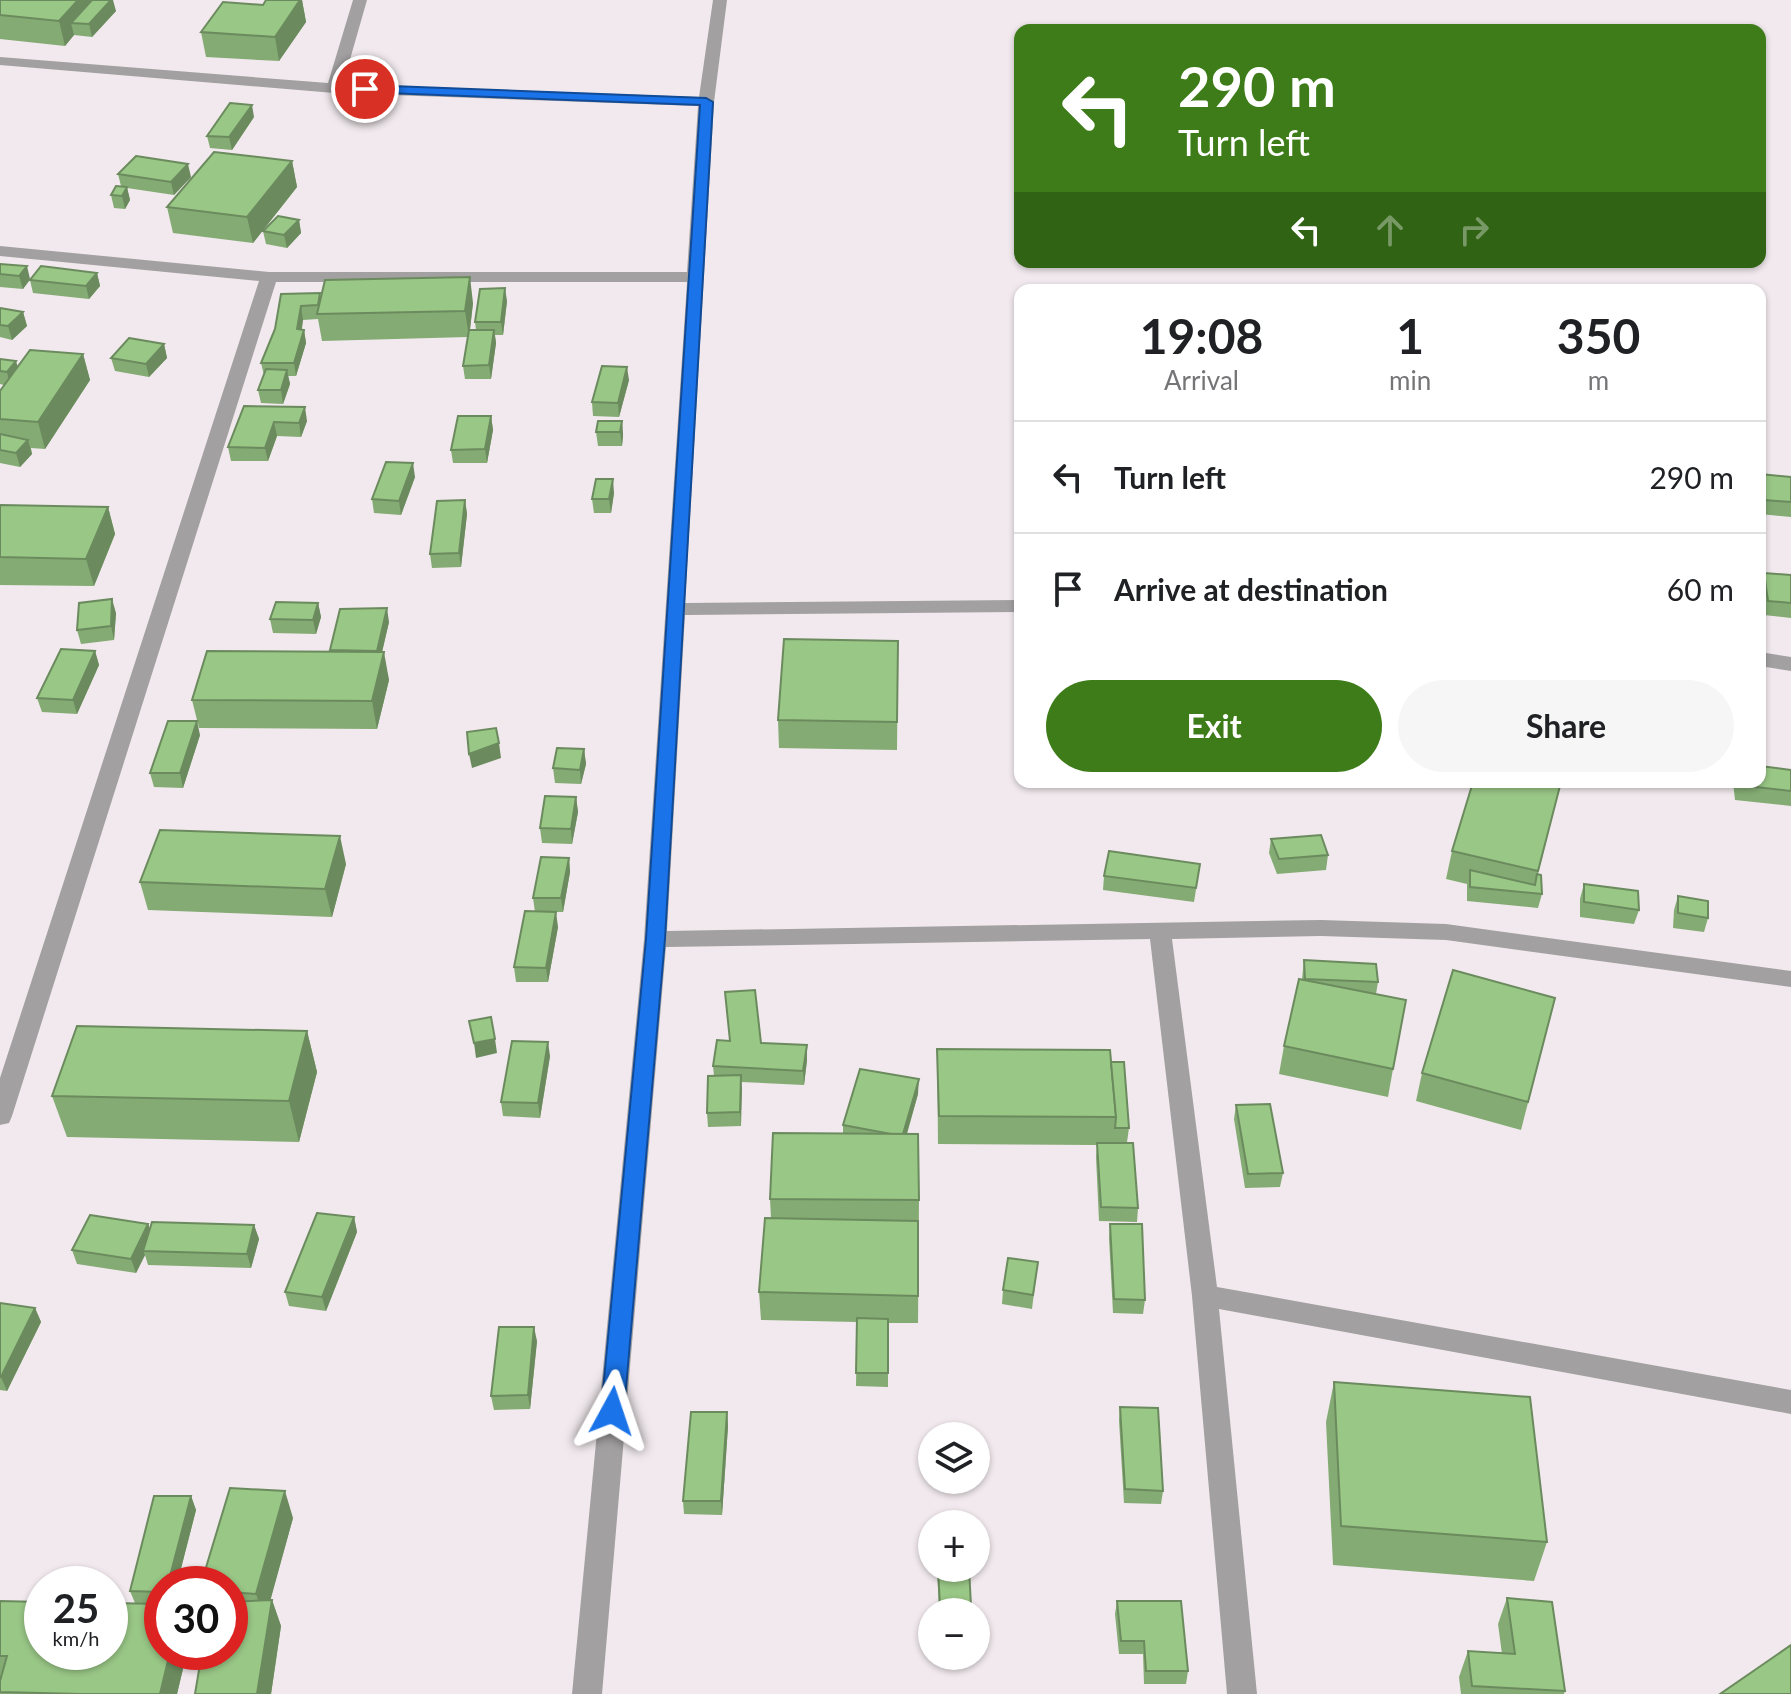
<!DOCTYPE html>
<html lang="en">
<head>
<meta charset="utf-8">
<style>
	:root { --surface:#fff; --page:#f6f6f6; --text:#202124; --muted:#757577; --line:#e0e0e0; --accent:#3d7c19 }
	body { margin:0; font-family:Lato,sans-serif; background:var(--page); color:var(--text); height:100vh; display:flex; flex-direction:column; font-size:30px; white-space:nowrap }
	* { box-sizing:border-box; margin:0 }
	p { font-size:26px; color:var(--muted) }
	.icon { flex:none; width:44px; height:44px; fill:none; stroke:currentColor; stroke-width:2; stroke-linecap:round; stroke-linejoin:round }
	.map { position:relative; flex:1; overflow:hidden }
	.side { position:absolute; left:1014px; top:284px; width:752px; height:504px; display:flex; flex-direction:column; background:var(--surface); border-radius:16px; box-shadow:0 2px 6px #0004 }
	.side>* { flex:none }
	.banner { position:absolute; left:1014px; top:24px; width:752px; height:244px; border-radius:16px; box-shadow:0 2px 6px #0004; background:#3d7c19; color:#fff; overflow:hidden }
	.buttons { position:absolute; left:918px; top:1422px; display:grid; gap:16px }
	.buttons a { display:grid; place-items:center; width:72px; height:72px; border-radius:50%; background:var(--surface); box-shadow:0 2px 6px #0004; font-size:40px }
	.speed { position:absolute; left:24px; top:1566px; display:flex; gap:16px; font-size:40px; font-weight:700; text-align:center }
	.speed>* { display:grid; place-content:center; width:104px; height:104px; border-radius:50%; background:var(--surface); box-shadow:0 2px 6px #0004; line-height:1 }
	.speed small { font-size:20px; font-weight:400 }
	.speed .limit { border:12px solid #d22; background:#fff; color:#111 }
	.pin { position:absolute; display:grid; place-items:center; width:68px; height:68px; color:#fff; margin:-34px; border:4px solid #fff; border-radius:50%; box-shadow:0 2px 8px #0007 }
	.me { position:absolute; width:88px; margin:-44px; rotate:5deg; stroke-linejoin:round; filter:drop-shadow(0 0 6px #0008) }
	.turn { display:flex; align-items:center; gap:28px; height:168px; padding:0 32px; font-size:36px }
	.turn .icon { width:104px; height:104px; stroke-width:2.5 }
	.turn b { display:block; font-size:56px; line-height:68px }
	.lanes { display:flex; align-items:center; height:76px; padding:0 32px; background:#0003; justify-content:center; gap:40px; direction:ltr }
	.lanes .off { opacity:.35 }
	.eta { display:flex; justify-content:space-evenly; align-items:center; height:136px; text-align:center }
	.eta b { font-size:48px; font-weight:700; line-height:56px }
	.primary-button { display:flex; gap:16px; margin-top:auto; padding:16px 32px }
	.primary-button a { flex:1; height:92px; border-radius:48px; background:var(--accent); color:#fff; font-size:32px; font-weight:700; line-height:92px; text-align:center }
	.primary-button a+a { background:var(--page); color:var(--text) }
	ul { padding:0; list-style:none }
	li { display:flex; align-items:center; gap:24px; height:112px; padding:0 32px; border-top:2px solid var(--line) }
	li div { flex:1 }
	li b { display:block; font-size:30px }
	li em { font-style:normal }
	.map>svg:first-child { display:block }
</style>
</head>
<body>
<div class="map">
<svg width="1791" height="1694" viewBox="0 0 1791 1694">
	<rect width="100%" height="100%" fill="#f1e9ed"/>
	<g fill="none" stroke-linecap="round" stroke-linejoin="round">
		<g fill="#a3a0a1" fill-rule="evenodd">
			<polygon points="353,0 367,0 343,84 699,97 713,0 727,0 714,102 685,603 1020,600 1020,612 685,615 667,931 1321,920 1446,924 1791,971 1791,987 1446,940 1321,936 1172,939 1217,1287 1791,1390 1791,1414 1219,1309 1257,1694 1227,1694 1192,1296 1150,939 666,947 602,1694 572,1694 644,939 687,282 276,282 12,1116 9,1123 0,1125 0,1078 259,281 0,256 0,246 269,272 687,272 698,106 334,93 0,65 0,57 328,83"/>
			<polygon points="1760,652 1791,657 1791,671 1760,666"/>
		</g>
	</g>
	<g fill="#84ab73">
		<polygon points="0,0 116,11 92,37 74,35 65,46 0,39"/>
		<polygon points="266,0 302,0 306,22 279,61 206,57 201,32 263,5"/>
		<polygon points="254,117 232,150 210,148 207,136"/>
		<polygon points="292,161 297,187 253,243 173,233 167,207"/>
		<polygon points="118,174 191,177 174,195 127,188 130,200 125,209 114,208 111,195 121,186"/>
		<polygon points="299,220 301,233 287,248 266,244 263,231"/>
		<polygon points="0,264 30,280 97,273 100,286 89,299 33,293 30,280 23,289 0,287"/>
		<polygon points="281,294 473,303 470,330 476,330 475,322 507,301 503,335 495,335 496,343 491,379 465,379 463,366 468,337 322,341 318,319 303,320 302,329 304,330 306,343 296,376 288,376 290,384 283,404 261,403 258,390 264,375 261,363 275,329"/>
		<polygon points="0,308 23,312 27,326 12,340 0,337"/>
		<polygon points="164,344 167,358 149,377 115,371 111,358"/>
		<polygon points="83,354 90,380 45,449 31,448 32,454 20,467 0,463 0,391 4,385 0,384 0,359 17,367"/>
		<polygon points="629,380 619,417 593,416 592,402"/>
		<polygon points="244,406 307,421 301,437 277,436 268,461 231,461 228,447"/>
		<polygon points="491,416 493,430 487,463 453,463 451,450"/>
		<polygon points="622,421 623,435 622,446 598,446 596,432"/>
		<polygon points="1760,474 1791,477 1791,517 1760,514"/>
		<polygon points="415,477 401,515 374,513 372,499"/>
		<polygon points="614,493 611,513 594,513 592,499"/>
		<polygon points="465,500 467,514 461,567 432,568 430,554"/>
		<polygon points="0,505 108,507 115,534 94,586 0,585"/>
		<polygon points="1764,573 1791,575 1791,618 1764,615 1760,587"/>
		<polygon points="318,603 321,617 316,634 273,633 270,619"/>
		<polygon points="116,613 114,640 81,644 77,630"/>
		<polygon points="389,622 382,652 389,680 377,729 199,728 192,700 330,652 330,650"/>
		<polygon points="898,641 897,750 779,748 778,720"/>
		<polygon points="95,651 99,665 77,714 42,712 37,698"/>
		<polygon points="200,735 183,788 154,787 150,773"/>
		<polygon points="584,749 586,764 581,784 555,783 553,768"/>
		<polygon points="1791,770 1791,806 1735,800 1733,782 1760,782"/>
		<polygon points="1561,782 1538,874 1542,894 1538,908 1467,901 1467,884 1446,879 1452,851"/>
		<polygon points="576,797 578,812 572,844 542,843 540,828"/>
		<polygon points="1271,839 1328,855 1326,870 1277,874 1269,853"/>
		<polygon points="569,858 570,872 563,912 547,912 558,927 548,982 516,982 514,967 535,912 533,898"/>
		<polygon points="346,864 332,917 148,910 140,882"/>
		<polygon points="1200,864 1194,902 1103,890 1104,876"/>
		<polygon points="1584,884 1639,910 1634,924 1580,917 1580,899"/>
		<polygon points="1678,896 1708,918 1704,932 1673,928 1674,910"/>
		<polygon points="1304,960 1378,982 1376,994 1393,1069 1388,1097 1279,1074 1284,1046 1302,979"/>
		<polygon points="1555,998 1521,1130 1416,1101 1422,1073"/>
		<polygon points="307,1031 317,1072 299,1142 67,1137 52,1096"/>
		<polygon points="761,1043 807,1045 807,1060 804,1085 741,1082 741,1126 708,1127 707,1113 714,1076 713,1066"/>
		<polygon points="937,1049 1111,1062 1129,1128 1127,1142 1114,1142 1114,1143 1138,1208 1137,1222 1099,1221 1096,1157 1097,1145 938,1144"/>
		<polygon points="550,1056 540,1118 503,1116 501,1102"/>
		<polygon points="918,1094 907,1134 919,1200 918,1323 888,1323 888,1387 856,1386 857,1322 761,1320 759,1292 771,1218 770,1199 843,1133 843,1125"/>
		<polygon points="1236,1105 1283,1173 1280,1187 1245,1188 1234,1119"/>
		<polygon points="354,1217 357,1232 326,1311 289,1306 285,1292"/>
		<polygon points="148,1224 150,1229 254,1225 259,1239 251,1268 148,1265 145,1255 136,1273 77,1264 72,1250"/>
		<polygon points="1110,1224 1145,1300 1143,1314 1113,1313 1109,1238"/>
		<polygon points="1038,1262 1032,1309 1002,1304 1003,1290"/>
		<polygon points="0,1303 35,1308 41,1322 7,1391 0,1390"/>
		<polygon points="537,1341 530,1409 494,1410 491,1396"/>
		<polygon points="1334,1382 1547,1542 1534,1581 1333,1565 1326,1422"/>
		<polygon points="1120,1407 1163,1491 1161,1504 1124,1503 1119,1421"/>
		<polygon points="727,1412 728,1426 722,1515 684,1514 683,1501"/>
		<polygon points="191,1496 196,1510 177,1584 162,1584 162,1652 187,1652 177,1694 0,1694 0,1601 135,1603 130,1591"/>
		<polygon points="293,1518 270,1600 272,1600 281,1626 271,1694 195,1694 230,1652 230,1584"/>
		<polygon points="937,1568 969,1568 970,1612 939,1612"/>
		<polygon points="1507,1598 1565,1691 1564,1694 1461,1694 1459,1677 1468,1651 1502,1654 1498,1624"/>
		<polygon points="1117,1601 1188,1671 1186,1684 1144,1684 1143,1654 1119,1654 1115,1614"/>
	</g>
	<g fill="#6b8b5e">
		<polygon points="78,0 99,0 71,23 74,35 65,46 59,21"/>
		<polygon points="111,0 113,0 116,11 92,37 89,24"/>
		<polygon points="300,0 302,0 306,22 279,61 275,37"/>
		<polygon points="252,105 254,117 232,150 229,137"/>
		<polygon points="292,161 297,187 253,243 247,217"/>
		<polygon points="188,164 191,177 174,195 171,182"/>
		<polygon points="127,187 130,200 125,209 122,196"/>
		<polygon points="299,220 301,233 287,248 284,235"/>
		<polygon points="27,266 30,279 23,289 19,276"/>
		<polygon points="97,273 100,286 89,299 86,286"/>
		<polygon points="470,277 473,303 469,337 465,311"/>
		<polygon points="505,288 507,301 503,335 501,322"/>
		<polygon points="301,306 303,320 299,343 297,329"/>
		<polygon points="23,312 27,326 12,340 8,326"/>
		<polygon points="304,330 306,343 296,376 294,363"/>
		<polygon points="494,330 496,343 491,379 489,365"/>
		<polygon points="164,344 167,358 149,377 146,364"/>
		<polygon points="83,354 90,380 45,449 38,422"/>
		<polygon points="16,361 20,374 10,386 7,372"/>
		<polygon points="627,367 629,380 619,417 618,403"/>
		<polygon points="287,370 290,384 283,404 281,390"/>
		<polygon points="305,407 307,421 301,437 299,423"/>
		<polygon points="491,416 493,430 487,463 485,449"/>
		<polygon points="622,421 623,435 622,446 620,432"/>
		<polygon points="274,422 277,436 268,461 265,448"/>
		<polygon points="28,440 32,454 20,467 16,453"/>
		<polygon points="413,463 415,477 401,515 399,501"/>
		<polygon points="613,479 614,493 611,513 609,499"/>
		<polygon points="465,500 467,514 461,567 459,553"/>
		<polygon points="108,507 115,534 94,586 86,559"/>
		<polygon points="112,599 116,613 114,640 111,626"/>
		<polygon points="318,603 321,617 316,634 313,620"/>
		<polygon points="387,608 389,622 379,665 377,651"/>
		<polygon points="95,651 99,665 77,714 73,700"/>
		<polygon points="384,652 389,680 377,729 372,701"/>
		<polygon points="197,721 200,735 183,788 180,773"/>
		<polygon points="499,743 501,758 472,768 469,754"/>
		<polygon points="584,749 586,764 581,784 580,770"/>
		<polygon points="576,797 578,812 572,844 571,829"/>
		<polygon points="340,836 346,864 332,917 325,889"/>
		<polygon points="569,858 570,872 563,912 561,898"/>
		<polygon points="556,912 558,927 548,982 546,968"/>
		<polygon points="307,1031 317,1072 299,1142 289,1101"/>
		<polygon points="495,1039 497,1053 476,1058 474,1043"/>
		<polygon points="548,1042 550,1056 540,1118 538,1103"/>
		<polygon points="807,1045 807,1060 804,1085 803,1071"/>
		<polygon points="741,1075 742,1089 741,1126 740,1112"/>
		<polygon points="919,1079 918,1094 902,1150 902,1136"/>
		<polygon points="354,1217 357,1232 326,1311 322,1297"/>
		<polygon points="148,1224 153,1238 143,1251 145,1255 136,1273 131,1259"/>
		<polygon points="254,1225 259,1239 251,1268 247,1254"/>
		<polygon points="35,1308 41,1322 7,1391 1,1377"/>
		<polygon points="534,1327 537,1341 530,1409 528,1395"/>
		<polygon points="727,1412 728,1426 722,1515 721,1501"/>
		<polygon points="285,1491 293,1518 265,1620 256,1594"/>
		<polygon points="191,1496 196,1510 177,1584 168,1584"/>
		<polygon points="272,1600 281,1626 271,1694 257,1694"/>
		<polygon points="170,1652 187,1652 177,1694 160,1694"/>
	</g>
	<g fill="#99c786" stroke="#6b8b5e" stroke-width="2">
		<polygon points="0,0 78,0 59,21 0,15"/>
		<polygon points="92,0 111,0 89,24 71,23"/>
		<polygon points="266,0 300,0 275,37 201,32 223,2 263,5"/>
		<polygon points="230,103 252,105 229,137 207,136"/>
		<polygon points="214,152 292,161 247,217 167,207"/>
		<polygon points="136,156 188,164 171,182 118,174"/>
		<polygon points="116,186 127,187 122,196 111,195"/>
		<polygon points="278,216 299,220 284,235 263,231"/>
		<polygon points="0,264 27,266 19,276 0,274"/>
		<polygon points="41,266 97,273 86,286 30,280"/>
		<polygon points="470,277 465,311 317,314 325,280"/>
		<polygon points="505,288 501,322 475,322 480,289"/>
		<polygon points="320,293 318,305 301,306 297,329 304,330 294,363 261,363 275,329 281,294"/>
		<polygon points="0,308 23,312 8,326 0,325"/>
		<polygon points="469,330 494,330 489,365 463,366"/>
		<polygon points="129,338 164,344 146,364 111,358"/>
		<polygon points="30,350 83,354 38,422 0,419 0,391"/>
		<polygon points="0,359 16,361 7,372 0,371"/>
		<polygon points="602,366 627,367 618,403 592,402"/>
		<polygon points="266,369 287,370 281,390 258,390"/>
		<polygon points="244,406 305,407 299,423 274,422 265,448 228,447"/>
		<polygon points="458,416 491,416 485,449 451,450"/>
		<polygon points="598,421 622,421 620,432 596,432"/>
		<polygon points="0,434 28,440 16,453 0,450"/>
		<polygon points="386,462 413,463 399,501 372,499"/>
		<polygon points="1760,474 1791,477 1791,502 1764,500"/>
		<polygon points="596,479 613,479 609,499 592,499"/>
		<polygon points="465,500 459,553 430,554 437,501"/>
		<polygon points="0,505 108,507 86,559 0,557"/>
		<polygon points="1764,573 1791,575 1791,603 1768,601"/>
		<polygon points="112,599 111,626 77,630 79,603"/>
		<polygon points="276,602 318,603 313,620 270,619"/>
		<polygon points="387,608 377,651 330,650 340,609"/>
		<polygon points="784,639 898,641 897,722 778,720"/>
		<polygon points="61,649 95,651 73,700 37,698"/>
		<polygon points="207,651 384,652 372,701 192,700"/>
		<polygon points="168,721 197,721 180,773 150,773"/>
		<polygon points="496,728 499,743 469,754 467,732"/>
		<polygon points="557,748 584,749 580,770 553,768"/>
		<polygon points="1760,766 1791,770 1791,791 1739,785 1739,782 1760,782"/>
		<polygon points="1473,782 1561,782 1538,871 1452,851"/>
		<polygon points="545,796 576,797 571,829 540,828"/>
		<polygon points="160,830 340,836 325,889 140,882"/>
		<polygon points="1321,835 1328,855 1279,859 1271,839"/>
		<polygon points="1109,851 1200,864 1196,888 1104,876"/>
		<polygon points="541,857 569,858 561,898 533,898"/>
		<polygon points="1470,870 1535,885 1537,874 1541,875 1542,894 1470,887"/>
		<polygon points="1584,884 1638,891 1639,910 1584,902"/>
		<polygon points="1678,896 1708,901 1708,918 1678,913"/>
		<polygon points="525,911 556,912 546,968 514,967"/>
		<polygon points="1304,960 1376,964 1378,982 1305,979"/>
		<polygon points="1453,970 1555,998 1528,1102 1422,1073"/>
		<polygon points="1299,979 1406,1000 1393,1069 1284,1046"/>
		<polygon points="755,990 761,1043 807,1045 803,1071 713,1066 717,1040 730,1041 725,992"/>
		<polygon points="491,1017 495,1039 474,1043 469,1021"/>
		<polygon points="77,1026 307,1031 289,1101 52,1096"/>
		<polygon points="512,1041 548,1042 538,1103 501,1102"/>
		<polygon points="937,1049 1110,1050 1116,1117 939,1116"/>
		<polygon points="1111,1062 1124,1062 1129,1128 1115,1128 1116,1117"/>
		<polygon points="860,1069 919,1079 903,1134 891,1134 843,1125"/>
		<polygon points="741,1075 740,1112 707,1113 708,1076"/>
		<polygon points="1270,1104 1283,1173 1248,1174 1236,1105"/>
		<polygon points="773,1133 918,1134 919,1200 770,1199"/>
		<polygon points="1097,1143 1133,1143 1138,1208 1101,1207"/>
		<polygon points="317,1213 354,1217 322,1297 285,1292"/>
		<polygon points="90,1215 148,1224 131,1259 72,1250"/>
		<polygon points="765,1218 918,1221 918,1296 759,1292"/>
		<polygon points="152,1222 254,1225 247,1254 143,1251"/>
		<polygon points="1110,1224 1142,1224 1145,1300 1114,1299"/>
		<polygon points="1008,1258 1038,1262 1033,1295 1003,1290"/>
		<polygon points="0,1303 35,1308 1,1377 0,1377"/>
		<polygon points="857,1318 888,1319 888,1373 856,1373"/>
		<polygon points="499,1327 534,1327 528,1395 491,1396"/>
		<polygon points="1334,1382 1530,1397 1547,1542 1341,1526"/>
		<polygon points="1120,1407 1158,1408 1163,1491 1125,1489"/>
		<polygon points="691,1412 727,1412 721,1501 683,1501"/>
		<polygon points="230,1488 285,1491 256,1594 230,1592 230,1584 201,1584"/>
		<polygon points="154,1496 191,1496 168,1584 162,1584 162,1592 130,1591"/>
		<polygon points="966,1517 966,1524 936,1524 935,1518"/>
		<polygon points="938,1568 969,1568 971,1606 940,1606"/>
		<polygon points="1507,1598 1552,1602 1565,1691 1472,1686 1468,1651 1515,1654"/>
		<polygon points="272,1600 257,1694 195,1694 202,1652 230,1652 230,1602"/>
		<polygon points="0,1601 42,1602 42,1652 110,1652 110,1603 162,1604 162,1652 170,1652 160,1694 81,1694 0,1692 0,1681 7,1656 0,1656"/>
		<polygon points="1117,1601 1181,1601 1188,1671 1146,1671 1144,1641 1121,1641"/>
		<polygon points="1791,1645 1791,1694 1720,1694"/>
	</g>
	<polygon fill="#1a73e8" stroke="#114b97" stroke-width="2" points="365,85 706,98 713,102 665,939 624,1411 620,1418 612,1420 604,1418 601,1411 646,939 700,105 361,92 361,87"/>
</svg>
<div class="buttons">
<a><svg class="icon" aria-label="layers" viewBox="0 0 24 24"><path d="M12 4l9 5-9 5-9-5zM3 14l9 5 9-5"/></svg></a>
<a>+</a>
<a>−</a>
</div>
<div class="speed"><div>25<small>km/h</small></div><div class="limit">30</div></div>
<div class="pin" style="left:365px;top:89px;background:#d93025"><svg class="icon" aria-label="arrive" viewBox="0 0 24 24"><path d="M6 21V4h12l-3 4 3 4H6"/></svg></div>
<svg class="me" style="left:612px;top:1411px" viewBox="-20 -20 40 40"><path d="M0-17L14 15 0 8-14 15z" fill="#1a73e8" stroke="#fff" stroke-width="4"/></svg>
<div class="banner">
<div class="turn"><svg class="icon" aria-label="left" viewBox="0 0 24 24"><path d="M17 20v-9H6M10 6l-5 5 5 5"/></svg><div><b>290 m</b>Turn left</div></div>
<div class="lanes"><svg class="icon" aria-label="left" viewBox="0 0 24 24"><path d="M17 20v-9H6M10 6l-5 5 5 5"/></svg><svg class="icon off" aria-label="ahead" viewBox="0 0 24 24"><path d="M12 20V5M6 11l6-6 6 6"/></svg><svg class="icon off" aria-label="right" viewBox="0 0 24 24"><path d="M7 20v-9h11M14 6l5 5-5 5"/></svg></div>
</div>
<section class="side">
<div class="eta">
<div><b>19:08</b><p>Arrival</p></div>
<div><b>1</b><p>min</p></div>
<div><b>350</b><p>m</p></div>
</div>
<ul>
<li><svg class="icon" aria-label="left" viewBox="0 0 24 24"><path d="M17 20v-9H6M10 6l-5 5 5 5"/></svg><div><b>Turn left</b></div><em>290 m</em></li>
<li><svg class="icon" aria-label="arrive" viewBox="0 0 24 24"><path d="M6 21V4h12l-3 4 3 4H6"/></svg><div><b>Arrive at destination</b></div><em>60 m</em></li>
</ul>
<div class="primary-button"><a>Exit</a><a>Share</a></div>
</section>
</div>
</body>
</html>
